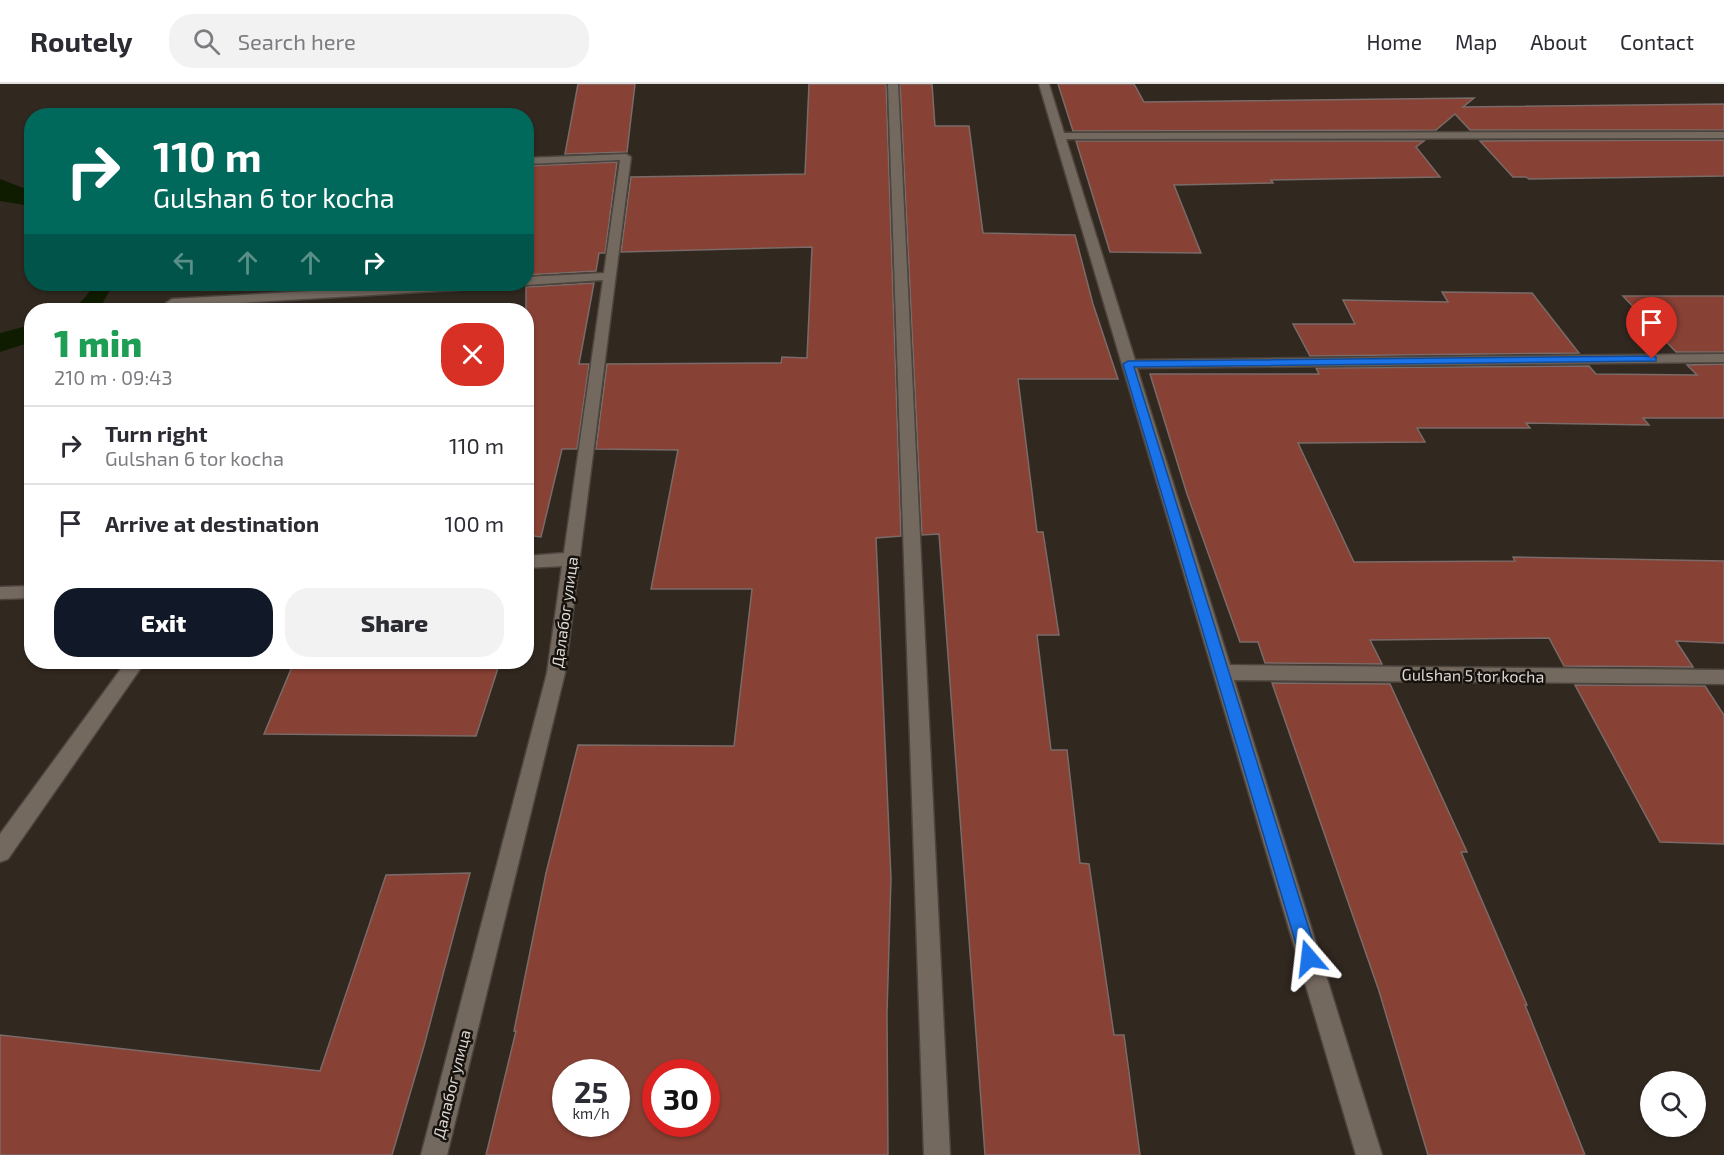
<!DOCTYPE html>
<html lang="en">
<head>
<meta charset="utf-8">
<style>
	:root { --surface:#fff; --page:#f2f2f3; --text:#2b2b33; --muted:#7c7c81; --line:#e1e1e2; --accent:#111827 }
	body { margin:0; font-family:"Exo 2",sans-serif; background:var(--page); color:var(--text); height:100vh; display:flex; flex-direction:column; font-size:22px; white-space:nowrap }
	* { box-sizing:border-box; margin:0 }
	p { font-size:20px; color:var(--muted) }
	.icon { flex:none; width:33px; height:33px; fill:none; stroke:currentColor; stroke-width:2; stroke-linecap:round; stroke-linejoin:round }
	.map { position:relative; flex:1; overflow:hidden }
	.panel { position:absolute; left:24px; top:219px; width:510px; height:366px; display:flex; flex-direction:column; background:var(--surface); border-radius:24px; box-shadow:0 2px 4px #0004 }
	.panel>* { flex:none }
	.top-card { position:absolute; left:24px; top:24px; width:510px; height:183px; border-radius:24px; box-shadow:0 2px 4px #0004; background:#00695c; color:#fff; overflow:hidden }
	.controls { position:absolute; left:1640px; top:987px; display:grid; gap:12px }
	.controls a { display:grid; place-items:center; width:66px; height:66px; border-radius:50%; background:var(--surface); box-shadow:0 2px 4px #0004; font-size:30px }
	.speed { position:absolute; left:552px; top:975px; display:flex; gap:12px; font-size:30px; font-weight:700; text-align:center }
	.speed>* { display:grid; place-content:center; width:78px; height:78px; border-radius:50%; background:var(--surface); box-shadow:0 2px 4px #0004; line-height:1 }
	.speed small { font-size:15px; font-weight:400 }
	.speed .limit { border:9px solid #d22; background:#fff; color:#111 }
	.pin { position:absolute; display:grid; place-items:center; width:51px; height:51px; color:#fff; margin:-62px -26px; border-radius:50% 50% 50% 0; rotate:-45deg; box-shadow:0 0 6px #0007 }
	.pin .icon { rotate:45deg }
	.me { position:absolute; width:66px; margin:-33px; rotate:343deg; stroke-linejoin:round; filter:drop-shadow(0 0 4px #0008) }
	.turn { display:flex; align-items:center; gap:21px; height:126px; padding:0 30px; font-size:27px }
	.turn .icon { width:78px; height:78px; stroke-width:2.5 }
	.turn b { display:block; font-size:42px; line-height:51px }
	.lanes { display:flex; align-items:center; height:57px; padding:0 30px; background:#0003; justify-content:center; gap:30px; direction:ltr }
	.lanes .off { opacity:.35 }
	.round { display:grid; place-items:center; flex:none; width:63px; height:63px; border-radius:24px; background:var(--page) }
	.headline { display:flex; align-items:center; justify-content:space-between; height:102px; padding:0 30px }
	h1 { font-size:36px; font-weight:800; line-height:45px; color:#1e9e55 }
	.action { display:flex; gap:12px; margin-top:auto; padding:12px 30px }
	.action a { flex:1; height:69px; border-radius:24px; background:var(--accent); color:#fff; font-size:24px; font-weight:800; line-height:69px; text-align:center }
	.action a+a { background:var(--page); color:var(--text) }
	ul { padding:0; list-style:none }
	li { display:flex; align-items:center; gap:18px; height:78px; padding:0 30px; border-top:2px solid var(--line) }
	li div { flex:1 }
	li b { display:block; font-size:22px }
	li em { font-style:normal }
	header { display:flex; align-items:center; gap:36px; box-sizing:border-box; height:84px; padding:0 30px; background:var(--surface); border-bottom:2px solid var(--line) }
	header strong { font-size:28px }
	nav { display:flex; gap:33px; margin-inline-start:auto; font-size:21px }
	.search { width:420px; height:54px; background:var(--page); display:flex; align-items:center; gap:15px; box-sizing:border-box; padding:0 21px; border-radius:24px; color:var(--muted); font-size:22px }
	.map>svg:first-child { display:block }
</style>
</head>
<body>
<header>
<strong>Routely</strong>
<div class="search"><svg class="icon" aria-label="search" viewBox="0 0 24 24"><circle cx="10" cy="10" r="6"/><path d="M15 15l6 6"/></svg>Search here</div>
<nav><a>Home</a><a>Map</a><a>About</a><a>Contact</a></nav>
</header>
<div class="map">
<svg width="1724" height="1071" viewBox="0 0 1724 1071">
	<rect width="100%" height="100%" fill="#312820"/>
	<g fill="#101c00">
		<polygon points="0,95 31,107 31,122 0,117"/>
		<path d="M93,200H113L99,226H66C80,220 87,214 93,200Z"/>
		<polygon points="31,241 31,258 0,268 0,249"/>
	</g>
	<g fill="#884135" stroke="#7a6b68" stroke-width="1.5" fill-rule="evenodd">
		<polygon points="578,0 635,0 627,68 565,70"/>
		<path d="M809,0H886L901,452L876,454L891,794L887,929L888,1071H486L516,947H514L546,789L578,661L734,662L752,505H651L678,366L596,365L607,280L781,279L782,273L807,274L812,163L621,168L631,93L805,90ZM566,988H616V1040H566ZM656,988H706V1040H656Z"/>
		<polygon points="900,0 932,0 935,42 969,42 983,149 1075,151 1093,220 1118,295 1018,295 1037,448 1043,448 1059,551 1037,551 1051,666 1067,666 1080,779 1089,780 1114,951 1124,951 1140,1071 985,1071 939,450 922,451"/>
		<polygon points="1058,0 1134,0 1144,18 1474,14 1463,23 1724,20 1724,46 1470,46 1455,30 1436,46 1073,47"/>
		<polygon points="1724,56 1724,92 1529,95 1526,93 1513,93 1480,57"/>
		<polygon points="1076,57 1424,57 1416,63 1440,93 1271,96 1273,99 1174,101 1201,169 1110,168"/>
		<polygon points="617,78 605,169 599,169 596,187 526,191 526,82"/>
		<polygon points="594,199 579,280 589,280 577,365 562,365 541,453 526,451 526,203"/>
		<polygon points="1442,208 1532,209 1579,269 1310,272 1293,240 1355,240 1343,216 1448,218"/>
		<polygon points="1623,212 1724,212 1724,268 1676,268"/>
		<polygon points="1724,280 1724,334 1643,334 1649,341 1526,339 1530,344 1417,344 1425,358 1298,359 1354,478 1515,477 1513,473 1724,477 1724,559 1676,557 1693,583 1564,582 1549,554 1370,556 1382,580 1265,579 1258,558 1240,558 1187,410 1150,290 1319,290 1316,284 1589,282 1596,290 1697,291 1687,281"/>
		<polygon points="294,578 500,578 476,652 264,650"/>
		<polygon points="1272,599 1390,600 1467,768 1461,768 1527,921 1525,921 1585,1071 1428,1071 1379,907"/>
		<polygon points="1575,601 1705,602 1724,631 1724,760 1660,758"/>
		<polygon points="470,789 424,962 392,1071 0,1071 0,951 320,987 386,791"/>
	</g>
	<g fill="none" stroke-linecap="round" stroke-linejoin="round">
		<g stroke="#4c453e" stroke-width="3">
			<g id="minor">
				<polygon points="888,0 898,0 950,1071 924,1071"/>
				<polygon points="1039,0 1049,0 1064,49 1724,48 1724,54 1066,55 1135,276 1724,270 1724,278 1137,284 1230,581 1724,586 1724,600 1234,596 1382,1071 1356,1071"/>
				<polygon points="626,70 631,73 565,589 447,1071 421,1071 547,589 562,482 526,484 526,472 564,469 603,196 526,201 521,200 526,200 526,193 604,189 620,76 526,80 526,74"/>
				<polygon points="434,200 495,200 489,204 172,223 166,219 172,215"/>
				<polygon points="32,502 32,514 0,515 0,503"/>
				<polygon points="126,578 145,578 8,775 0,778 0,750"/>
			</g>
		</g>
		<use href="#minor" fill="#74695f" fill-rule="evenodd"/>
	</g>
	<polygon fill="#1a73e8" stroke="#114b97" stroke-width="1.5" points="1652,272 1656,273 1656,277 1134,283 1318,874 1315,880 1309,882 1302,880 1123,280 1128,277"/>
	<g text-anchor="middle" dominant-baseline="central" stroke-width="5" stroke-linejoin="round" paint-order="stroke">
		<g font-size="16" fill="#dfd8d3" stroke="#16120e">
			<text transform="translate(564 528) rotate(-82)">Далабог улица</text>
			<text transform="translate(1473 591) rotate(1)">Gulshan 5 tor kocha</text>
			<text transform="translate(451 1000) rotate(-76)">Далабог улица</text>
		</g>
	</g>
</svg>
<div class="controls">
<a><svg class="icon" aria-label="search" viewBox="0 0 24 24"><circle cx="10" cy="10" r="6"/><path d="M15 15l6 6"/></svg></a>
</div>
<div class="speed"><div>25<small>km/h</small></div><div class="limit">30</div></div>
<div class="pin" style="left:1652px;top:275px;background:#d93025"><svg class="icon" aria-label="arrive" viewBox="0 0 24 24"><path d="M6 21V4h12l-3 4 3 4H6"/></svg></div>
<svg class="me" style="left:1309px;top:874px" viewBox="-20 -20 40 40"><path d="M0-17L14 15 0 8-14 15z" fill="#1a73e8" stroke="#fff" stroke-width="4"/></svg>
<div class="top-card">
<div class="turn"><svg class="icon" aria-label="right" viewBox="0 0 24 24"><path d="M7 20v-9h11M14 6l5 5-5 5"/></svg><div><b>110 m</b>Gulshan 6 tor kocha</div></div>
<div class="lanes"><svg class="icon off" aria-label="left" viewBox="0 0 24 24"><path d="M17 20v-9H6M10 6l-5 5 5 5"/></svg><svg class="icon off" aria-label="ahead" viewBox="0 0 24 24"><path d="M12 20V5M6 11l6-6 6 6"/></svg><svg class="icon off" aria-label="ahead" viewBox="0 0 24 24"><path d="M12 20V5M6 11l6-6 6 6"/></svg><svg class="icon" aria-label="right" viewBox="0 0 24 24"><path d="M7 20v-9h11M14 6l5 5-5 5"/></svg></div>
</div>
<section class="panel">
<div class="headline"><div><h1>1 min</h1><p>210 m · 09:43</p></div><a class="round" style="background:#d93025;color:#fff"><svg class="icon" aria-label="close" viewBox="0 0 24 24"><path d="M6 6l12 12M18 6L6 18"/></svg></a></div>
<ul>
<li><svg class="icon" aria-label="right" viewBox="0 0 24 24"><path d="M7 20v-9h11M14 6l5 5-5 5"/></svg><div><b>Turn right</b><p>Gulshan 6 tor kocha</p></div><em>110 m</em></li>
<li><svg class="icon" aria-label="arrive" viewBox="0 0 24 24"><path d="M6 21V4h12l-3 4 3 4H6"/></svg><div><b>Arrive at destination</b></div><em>100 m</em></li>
</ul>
<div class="action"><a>Exit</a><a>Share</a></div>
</section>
</div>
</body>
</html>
